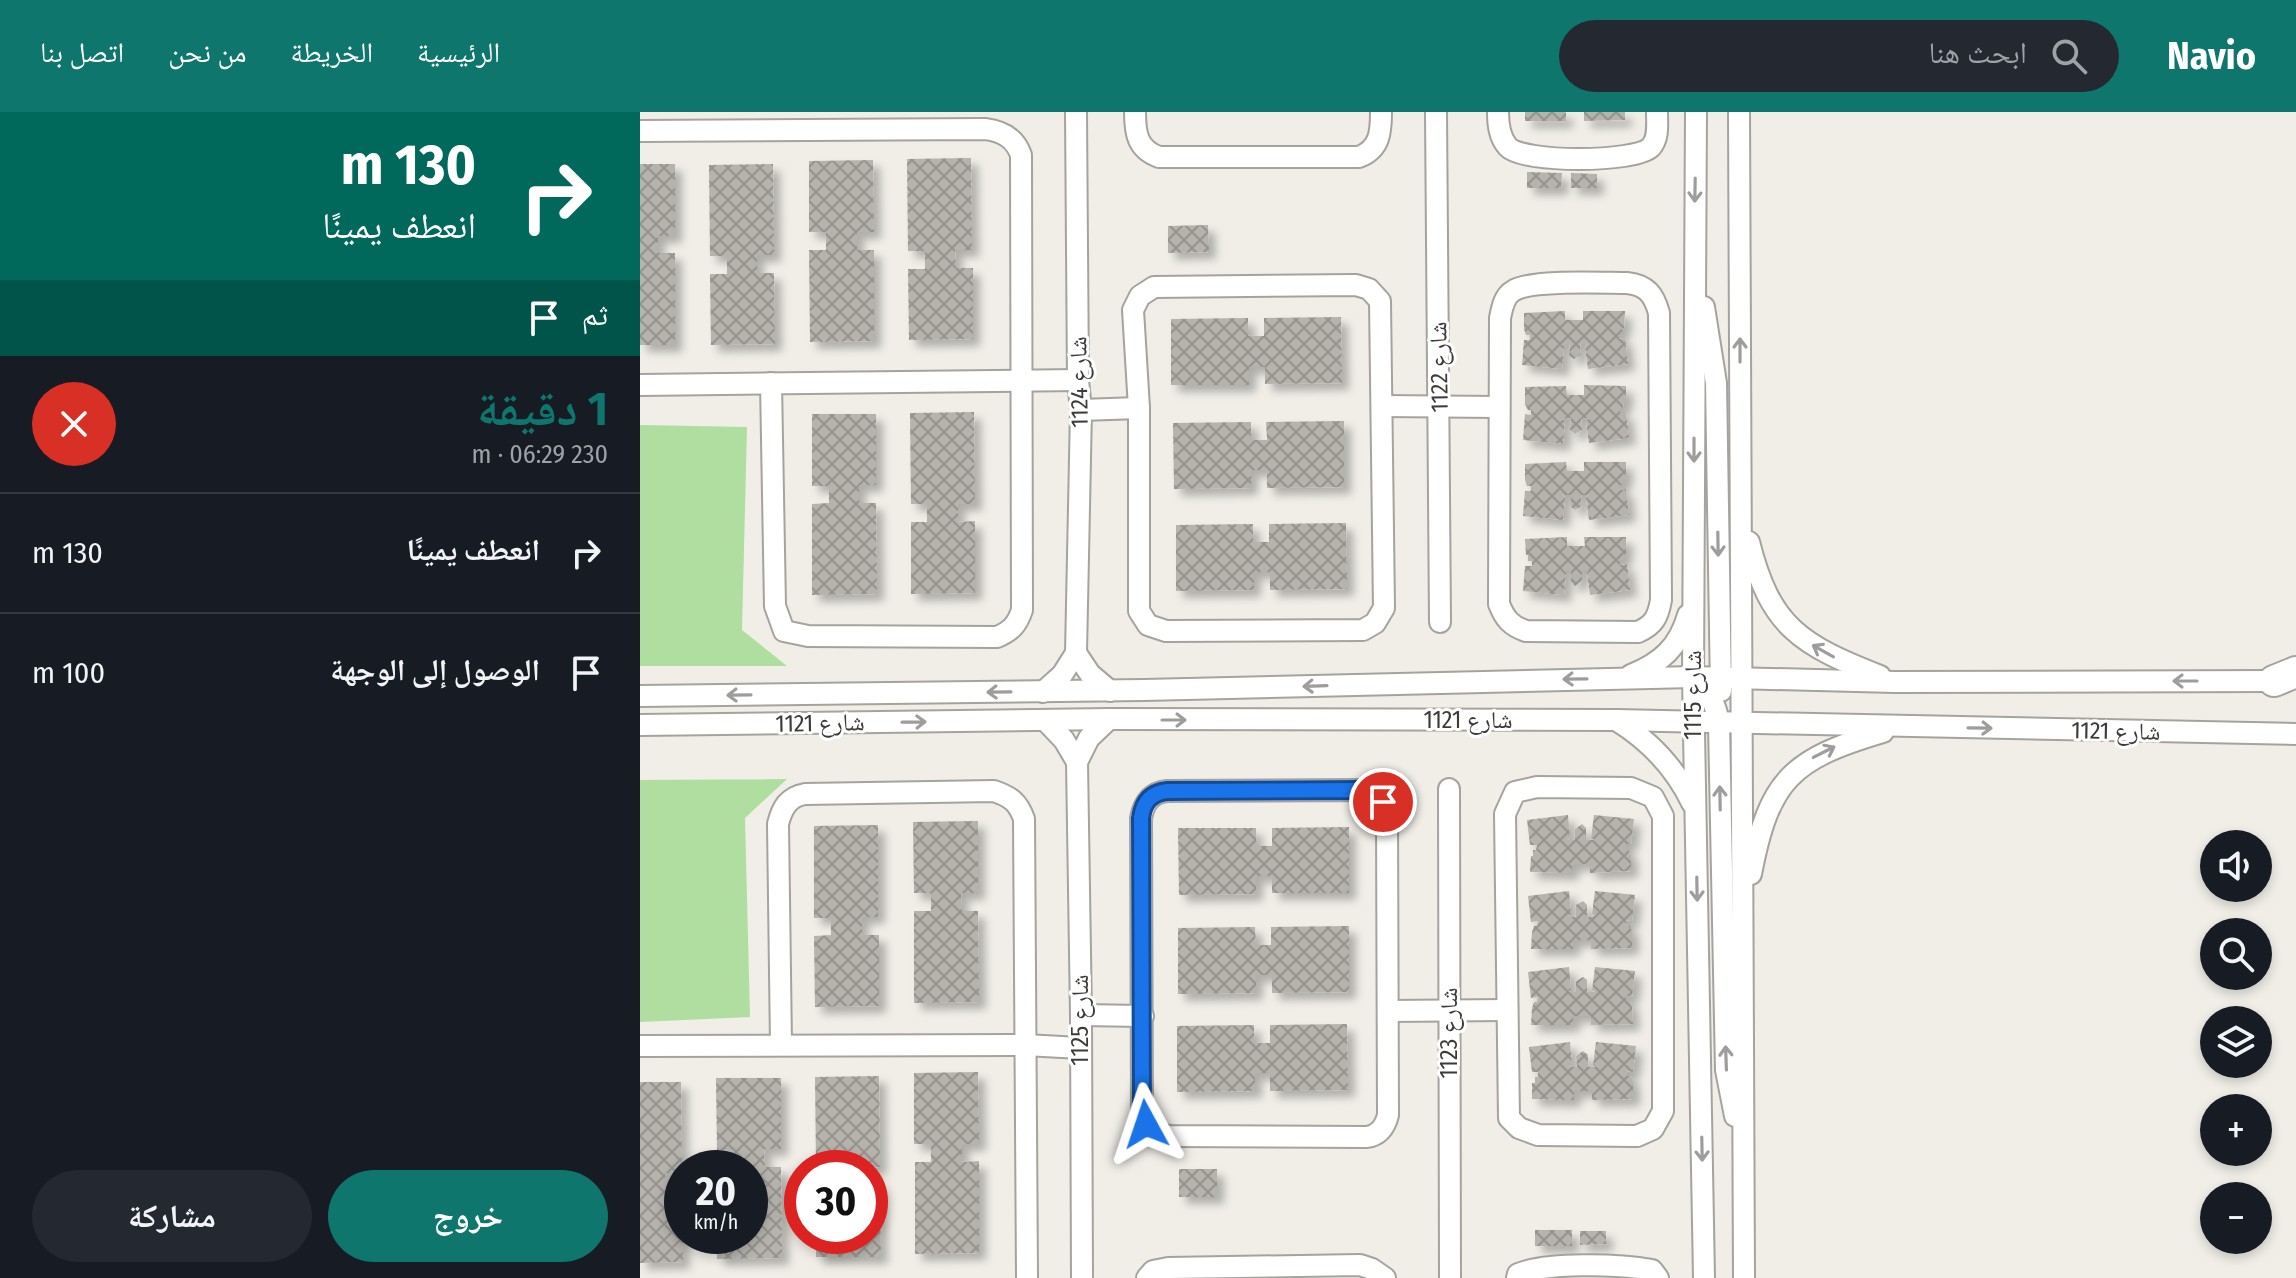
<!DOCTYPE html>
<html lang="ar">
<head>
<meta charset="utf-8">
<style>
	:root { --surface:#171b24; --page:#242831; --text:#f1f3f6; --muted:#9ea1a6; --line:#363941; --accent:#0f766e }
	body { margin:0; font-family:"Fira Sans Condensed","Noto Naskh Arabic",sans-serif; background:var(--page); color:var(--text); direction:rtl; height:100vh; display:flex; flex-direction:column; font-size:30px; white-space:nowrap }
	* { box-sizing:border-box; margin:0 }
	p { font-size:26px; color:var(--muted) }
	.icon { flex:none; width:44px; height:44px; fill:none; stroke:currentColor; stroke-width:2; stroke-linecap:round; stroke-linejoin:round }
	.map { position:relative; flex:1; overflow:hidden; direction:ltr }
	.sheet { display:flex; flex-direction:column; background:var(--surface); width:640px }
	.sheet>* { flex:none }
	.banner { background:#00695c; color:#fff; overflow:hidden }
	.tools { position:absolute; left:1560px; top:718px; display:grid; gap:16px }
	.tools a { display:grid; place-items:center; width:72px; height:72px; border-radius:50%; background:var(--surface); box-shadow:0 4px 12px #0003; font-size:40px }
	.speed { position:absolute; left:24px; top:1038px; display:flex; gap:16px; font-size:40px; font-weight:700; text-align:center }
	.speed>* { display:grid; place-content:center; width:104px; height:104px; border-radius:50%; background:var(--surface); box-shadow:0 4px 12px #0003; line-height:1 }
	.speed small { font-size:20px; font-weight:400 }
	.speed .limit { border:12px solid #d22; background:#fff; color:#111 }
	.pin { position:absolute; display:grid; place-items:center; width:68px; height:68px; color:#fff; margin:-34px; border:4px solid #fff; border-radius:50%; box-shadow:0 2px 8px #0007 }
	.me { position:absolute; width:88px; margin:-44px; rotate:355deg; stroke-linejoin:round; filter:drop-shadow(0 0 6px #0008) }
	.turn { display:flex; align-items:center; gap:28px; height:168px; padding:0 32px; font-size:36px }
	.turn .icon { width:104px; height:104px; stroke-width:2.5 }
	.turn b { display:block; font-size:56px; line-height:68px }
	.then { display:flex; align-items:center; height:76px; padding:0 32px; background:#0003; gap:16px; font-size:30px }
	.round { display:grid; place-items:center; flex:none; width:84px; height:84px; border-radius:42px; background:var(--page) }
	.headline { display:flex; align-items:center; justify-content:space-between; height:136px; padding:0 32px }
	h1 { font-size:48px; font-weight:700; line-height:60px; color:var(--accent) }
	.button { display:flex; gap:16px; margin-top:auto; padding:16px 32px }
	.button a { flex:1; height:92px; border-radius:48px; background:var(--accent); color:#fff; font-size:32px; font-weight:700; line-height:92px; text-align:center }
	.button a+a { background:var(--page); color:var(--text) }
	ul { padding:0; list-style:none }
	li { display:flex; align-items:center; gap:24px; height:120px; padding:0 32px; border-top:2px solid var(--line) }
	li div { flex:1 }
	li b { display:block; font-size:30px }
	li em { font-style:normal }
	header { display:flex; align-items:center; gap:48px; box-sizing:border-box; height:112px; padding:0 40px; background:var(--accent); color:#fff }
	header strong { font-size:38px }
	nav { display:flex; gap:44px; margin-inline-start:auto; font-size:28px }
	.search { width:560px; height:72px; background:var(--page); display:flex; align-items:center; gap:20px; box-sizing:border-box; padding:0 28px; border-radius:44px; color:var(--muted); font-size:30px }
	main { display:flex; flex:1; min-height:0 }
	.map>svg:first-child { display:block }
</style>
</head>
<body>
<header>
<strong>Navio</strong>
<div class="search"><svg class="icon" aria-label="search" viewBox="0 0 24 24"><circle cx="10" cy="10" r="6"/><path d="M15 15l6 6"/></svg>ابحث هنا</div>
<nav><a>الرئيسية</a><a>الخريطة</a><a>من نحن</a><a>اتصل بنا</a></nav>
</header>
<main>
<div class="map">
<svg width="1656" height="1166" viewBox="0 0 1656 1166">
	<defs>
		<pattern id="building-cross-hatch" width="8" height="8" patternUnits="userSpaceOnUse" patternTransform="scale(2)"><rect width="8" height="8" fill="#b6b3ad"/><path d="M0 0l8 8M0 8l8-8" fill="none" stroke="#95938e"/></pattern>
		<filter id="shadow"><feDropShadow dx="7" dy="7" stdDeviation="4" flood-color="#0004"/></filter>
	</defs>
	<rect width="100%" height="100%" fill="#f0eee7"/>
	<g fill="#afdea0">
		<polygon points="0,313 107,315 102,518 147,554 0,554"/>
		<polygon points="147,667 105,706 110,905 0,910 0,668"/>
	</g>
	<g fill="url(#building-cross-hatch)" filter="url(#shadow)">
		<rect x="885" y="0" width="41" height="9"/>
		<polygon points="944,0 985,0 985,8 944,9"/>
		<polygon points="331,46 332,138 315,138 316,156 333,156 333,227 269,228 268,157 285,157 285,139 268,139 267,47"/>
		<polygon points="233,48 234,120 217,120 217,138 234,138 234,229 170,230 169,138 186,138 186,120 169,120 169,49"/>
		<polygon points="0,52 35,52 35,124 18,124 18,141 35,141 35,233 0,233"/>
		<polygon points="133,52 134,143 117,143 117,161 134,161 135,232 71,233 70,162 87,162 87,144 70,144 69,53"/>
		<polygon points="887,60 922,61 921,76 887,76"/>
		<polygon points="931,61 957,62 957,76 931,76"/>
		<polygon points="568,113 569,140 528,141 528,114"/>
		<polygon points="925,199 925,208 943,208 943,199 985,199 984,216 982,216 982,222 979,222 979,227 985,226 988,252 948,257 945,234 948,232 940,232 941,243 934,247 929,244 930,232 921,232 924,234 922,257 882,253 884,228 890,228 890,223 886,223 884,217 884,201"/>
		<polygon points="701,205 702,271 625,272 625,255 609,255 609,273 531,273 531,207 608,206 608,224 624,224 624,206"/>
		<polygon points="944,273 986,274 986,290 984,290 983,296 980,296 980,301 986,301 989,326 949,331 946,309 949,306 941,307 942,318 935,322 930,318 931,306 922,307 925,309 923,332 883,328 885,302 891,303 891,298 888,298 885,292 885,275 926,274 927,283 944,283"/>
		<polygon points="334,300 335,392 318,392 318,410 335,409 335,481 271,482 271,410 287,410 287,392 271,392 270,301"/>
		<polygon points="172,302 236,302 236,373 219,373 219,391 236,391 237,482 172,483 172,392 189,391 189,374 172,374"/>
		<polygon points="704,309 704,375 627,376 627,358 611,358 611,376 534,377 533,311 611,310 611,328 627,328 626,310"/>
		<polygon points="926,350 927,359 944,359 944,350 986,350 986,367 983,367 983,373 980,373 980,378 986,377 989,403 949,408 946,385 949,383 941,383 942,394 935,398 931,395 931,383 922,383 925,385 923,408 883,404 885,379 891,379 891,374 887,374 885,368 885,352"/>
		<polygon points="706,411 707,477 630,478 630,460 614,460 614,478 536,479 536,413 613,412 613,430 629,430 629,412"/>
		<polygon points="927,425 927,434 945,434 944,425 986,425 986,442 984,442 984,448 980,448 980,453 987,452 990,478 950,483 947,460 949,458 942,458 942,469 935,474 931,470 931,458 923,458 926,460 924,483 883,479 885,454 892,454 892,449 888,449 888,443 886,443 885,427"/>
		<polygon points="928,703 930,726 927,728 935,728 935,717 942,712 946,716 946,728 954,728 951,726 954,703 994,707 991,732 985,732 985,737 989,737 989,743 991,743 991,759 950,761 950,752 932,752 932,761 890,760 891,744 893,744 893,738 896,738 897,733 890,733 887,708"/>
		<polygon points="338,709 338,781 321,781 322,799 338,799 339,890 274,891 274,799 291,799 291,781 274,781 273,710"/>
		<polygon points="238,713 238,805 222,805 222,823 239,823 239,894 175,895 174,824 191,823 191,806 174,806 174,714"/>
		<polygon points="709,715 709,781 632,781 632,764 616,764 616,782 539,783 538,716 616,716 616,734 632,734 632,716"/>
		<polygon points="929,779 931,802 928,804 936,805 936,793 943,789 947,793 947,805 955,804 952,802 955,779 995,783 992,809 986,808 986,814 990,813 992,819 992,836 951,837 951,828 933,828 933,837 891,837 892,820 894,814 897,814 898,809 891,810 888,784"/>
		<polygon points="709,814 709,880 632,881 632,863 616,863 616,881 538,882 538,816 615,815 616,833 631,833 631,815"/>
		<polygon points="929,855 931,878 928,880 936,880 936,869 943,865 947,868 947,880 955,880 952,878 955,855 995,859 992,885 986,884 986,889 990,889 992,895 993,912 951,913 951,904 933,904 933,913 891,913 892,896 894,890 897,890 898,885 891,886 888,860"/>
		<polygon points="707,912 708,978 630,979 630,961 615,961 615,979 537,980 537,914 614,913 614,931 630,931 630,913"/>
		<polygon points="930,930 932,953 929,955 937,955 936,944 943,939 948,943 948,955 956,955 953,953 956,930 996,934 993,960 987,959 987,964 991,964 993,970 993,987 952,988 952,979 934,979 934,988 892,987 892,971 895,971 895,965 898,965 898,960 892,960 889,935"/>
		<polygon points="338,960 339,1032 322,1032 322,1050 339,1049 339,1141 275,1142 275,1050 291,1050 291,1032 274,1032 274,961"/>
		<polygon points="239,964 240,1055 176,1056 175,965"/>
		<polygon points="76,966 141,966 141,1037 124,1037 125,1055 141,1055 142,1146 77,1147 77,1124 110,1124 110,1056 94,1056 94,1038 77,1038"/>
		<polygon points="0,970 41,970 42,1061 25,1061 25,1079 42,1079 43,1150 0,1151"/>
		<rect x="539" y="1057" width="38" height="28"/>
		<polygon points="230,1073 240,1073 241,1145 176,1145 176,1124 230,1124"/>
		<rect x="895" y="1118" width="37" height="16"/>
		<polygon points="940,1119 966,1119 966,1132 940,1133"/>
	</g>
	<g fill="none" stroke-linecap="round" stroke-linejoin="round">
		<g stroke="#a5a39c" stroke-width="24">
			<g id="minor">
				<path d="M495,0C495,21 497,37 519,45H719C740,37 741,20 741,0"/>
				<polyline points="796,0 800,510"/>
				<path d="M858,0C858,12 859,25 868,35C883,51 995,51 1011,35C1019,26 1017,12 1017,0"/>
				<polyline points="1056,0 1053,565 1064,1166"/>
				<polyline points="1099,0 1104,1166"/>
				<path d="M0,19L345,17C362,19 375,26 381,43L382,498C377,513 371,519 357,525L168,524L144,519L135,494L131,271"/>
				<path d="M987,171C1007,173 1014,183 1019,201L1021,488C1018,505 1014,513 998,520L886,519C871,514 865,507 859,492L860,206C862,196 864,184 873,179C891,167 963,171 987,171Z"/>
				<polygon points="716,173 729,177 740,189 744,496 735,511 723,518 526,519 508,513 499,499 499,296 493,198 500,184 514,175"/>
				<polyline points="1064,195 1076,271 1081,579"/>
				<polyline points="0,273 438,268"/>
				<polyline points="742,294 859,295"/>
				<polyline points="441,298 499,296"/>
				<path d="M1109,430C1130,515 1161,533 1240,564"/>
				<polyline points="436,541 450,562 470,579"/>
				<path d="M991,563C1021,551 1039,535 1048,503"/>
				<path d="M1053,565C1069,580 1076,591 1079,612L1086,958L1095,1004"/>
				<polyline points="403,580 422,563 436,541 441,298 438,268 436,0"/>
				<polyline points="0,584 504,578 1053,565 1255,570 1634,569"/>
				<polyline points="405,608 424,628 437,650"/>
				<path d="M976,608C1010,629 1035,655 1052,691"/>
				<polyline points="0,613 469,607 976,608 1656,622"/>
				<polygon points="897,675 991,676 1013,685 1023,704 1023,999 1013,1017 997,1024 898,1023 879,1016 869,1006 865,702 875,680"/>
				<polyline points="809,677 810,1166"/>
				<path d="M722,678L739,685L747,701L748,1003C745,1015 739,1023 727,1025L529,1024C516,1021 503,1016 502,1001L501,706C504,691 510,681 527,679Z"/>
				<path d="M1111,762C1129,667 1152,647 1243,620"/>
				<polyline points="748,899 867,898"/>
				<polyline points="441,903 503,904"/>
				<path d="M141,933L138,712C142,696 148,685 165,682L354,679C371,685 378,690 384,707L387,1166"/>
				<polyline points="0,934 385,933 440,936"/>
				<polyline points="442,1166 441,903 437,650 449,626 469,607"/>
				<polyline points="507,1166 513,1159 528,1156 720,1153 732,1157 745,1166"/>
				<path d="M877,1166L878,1162C907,1150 979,1152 1012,1158L1018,1166"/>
			</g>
		</g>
		<g stroke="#a5a39c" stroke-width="34">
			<polyline id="highway" points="1634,569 1656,560"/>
		</g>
		<use href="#minor" stroke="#fff" stroke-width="20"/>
		<use href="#highway" stroke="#fff" stroke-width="30"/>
	</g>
	<defs><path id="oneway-shaft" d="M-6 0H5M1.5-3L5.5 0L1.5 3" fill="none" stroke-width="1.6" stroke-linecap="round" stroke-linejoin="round" transform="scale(2)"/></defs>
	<g stroke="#9e9d9c">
		<use href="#oneway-shaft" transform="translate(1055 78) rotate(91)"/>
		<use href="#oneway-shaft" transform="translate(1100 238) rotate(-90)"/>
		<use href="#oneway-shaft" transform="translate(1054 338) rotate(90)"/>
		<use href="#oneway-shaft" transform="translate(1078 432) rotate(89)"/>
		<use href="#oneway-shaft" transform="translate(1183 539) rotate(-151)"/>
		<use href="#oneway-shaft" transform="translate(935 567) rotate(179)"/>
		<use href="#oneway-shaft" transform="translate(1545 569) rotate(-180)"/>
		<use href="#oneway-shaft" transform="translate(675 574) rotate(178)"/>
		<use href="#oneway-shaft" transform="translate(359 580) rotate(179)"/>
		<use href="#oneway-shaft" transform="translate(99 583) rotate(179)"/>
		<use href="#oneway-shaft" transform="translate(534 608)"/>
		<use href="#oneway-shaft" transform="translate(274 610) rotate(-1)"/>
		<use href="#oneway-shaft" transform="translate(1340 616) rotate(1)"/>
		<use href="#oneway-shaft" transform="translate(1184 640) rotate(-27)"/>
		<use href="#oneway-shaft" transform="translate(1080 686) rotate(-91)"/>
		<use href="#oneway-shaft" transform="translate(1057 777) rotate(89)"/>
		<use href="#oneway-shaft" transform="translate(1086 946) rotate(-92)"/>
		<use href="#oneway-shaft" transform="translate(1062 1037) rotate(89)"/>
	</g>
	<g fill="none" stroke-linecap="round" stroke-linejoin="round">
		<g stroke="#114b97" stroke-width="20">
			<path id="route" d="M506,1012L502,1001L501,706C503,691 510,681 527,679L722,678L732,680L743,690"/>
		</g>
		<use href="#route" stroke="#1a73e8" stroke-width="14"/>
	</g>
	<g text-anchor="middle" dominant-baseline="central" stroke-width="6" stroke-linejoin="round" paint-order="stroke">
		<g font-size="24" fill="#3c3b38" stroke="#fff">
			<text transform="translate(799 255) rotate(-91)">شارع 1122</text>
			<text transform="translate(439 270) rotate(-91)">شارع 1124</text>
			<text transform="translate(1053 583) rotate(-90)">شارع 1115</text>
			<text x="828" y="608">شارع 1121</text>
			<text transform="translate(180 611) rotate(-1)">شارع 1121</text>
			<text transform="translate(1476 619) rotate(1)">شارع 1121</text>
			<text transform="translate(440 908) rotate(-90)">شارع 1125</text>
			<text transform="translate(809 921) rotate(-90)">شارع 1123</text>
		</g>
	</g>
</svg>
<div class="tools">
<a><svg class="icon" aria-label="sound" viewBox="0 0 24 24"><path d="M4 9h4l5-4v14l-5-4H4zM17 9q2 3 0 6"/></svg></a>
<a><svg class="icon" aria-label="search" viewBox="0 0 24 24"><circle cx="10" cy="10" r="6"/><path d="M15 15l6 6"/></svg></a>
<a><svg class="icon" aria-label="layers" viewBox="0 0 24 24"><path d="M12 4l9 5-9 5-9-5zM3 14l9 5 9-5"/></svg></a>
<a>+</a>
<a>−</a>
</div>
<div class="speed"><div>20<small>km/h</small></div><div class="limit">30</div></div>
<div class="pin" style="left:743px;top:690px;background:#d93025"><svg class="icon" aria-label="arrive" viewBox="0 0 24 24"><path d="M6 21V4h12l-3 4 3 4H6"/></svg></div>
<svg class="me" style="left:506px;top:1012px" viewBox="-20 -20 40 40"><path d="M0-17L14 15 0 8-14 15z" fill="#1a73e8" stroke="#fff" stroke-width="4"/></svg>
</div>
<section class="sheet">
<div class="banner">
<div class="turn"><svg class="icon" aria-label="right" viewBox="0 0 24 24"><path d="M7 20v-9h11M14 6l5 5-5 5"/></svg><div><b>130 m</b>انعطف يمينًا</div></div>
<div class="then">ثم<svg class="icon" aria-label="arrive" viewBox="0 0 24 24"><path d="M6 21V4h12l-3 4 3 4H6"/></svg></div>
</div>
<div class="headline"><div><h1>1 دقيقة</h1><p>230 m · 06:29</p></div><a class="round" style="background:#d93025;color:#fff"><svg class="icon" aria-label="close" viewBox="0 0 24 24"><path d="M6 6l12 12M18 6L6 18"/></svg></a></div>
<ul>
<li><svg class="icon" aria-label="right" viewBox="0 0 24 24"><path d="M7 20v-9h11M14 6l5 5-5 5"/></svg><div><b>انعطف يمينًا</b></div><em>130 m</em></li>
<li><svg class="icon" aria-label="arrive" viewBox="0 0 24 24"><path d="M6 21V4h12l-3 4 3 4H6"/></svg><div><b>الوصول إلى الوجهة</b></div><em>100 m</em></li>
</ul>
<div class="button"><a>خروج</a><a>مشاركة</a></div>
</section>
</main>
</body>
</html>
